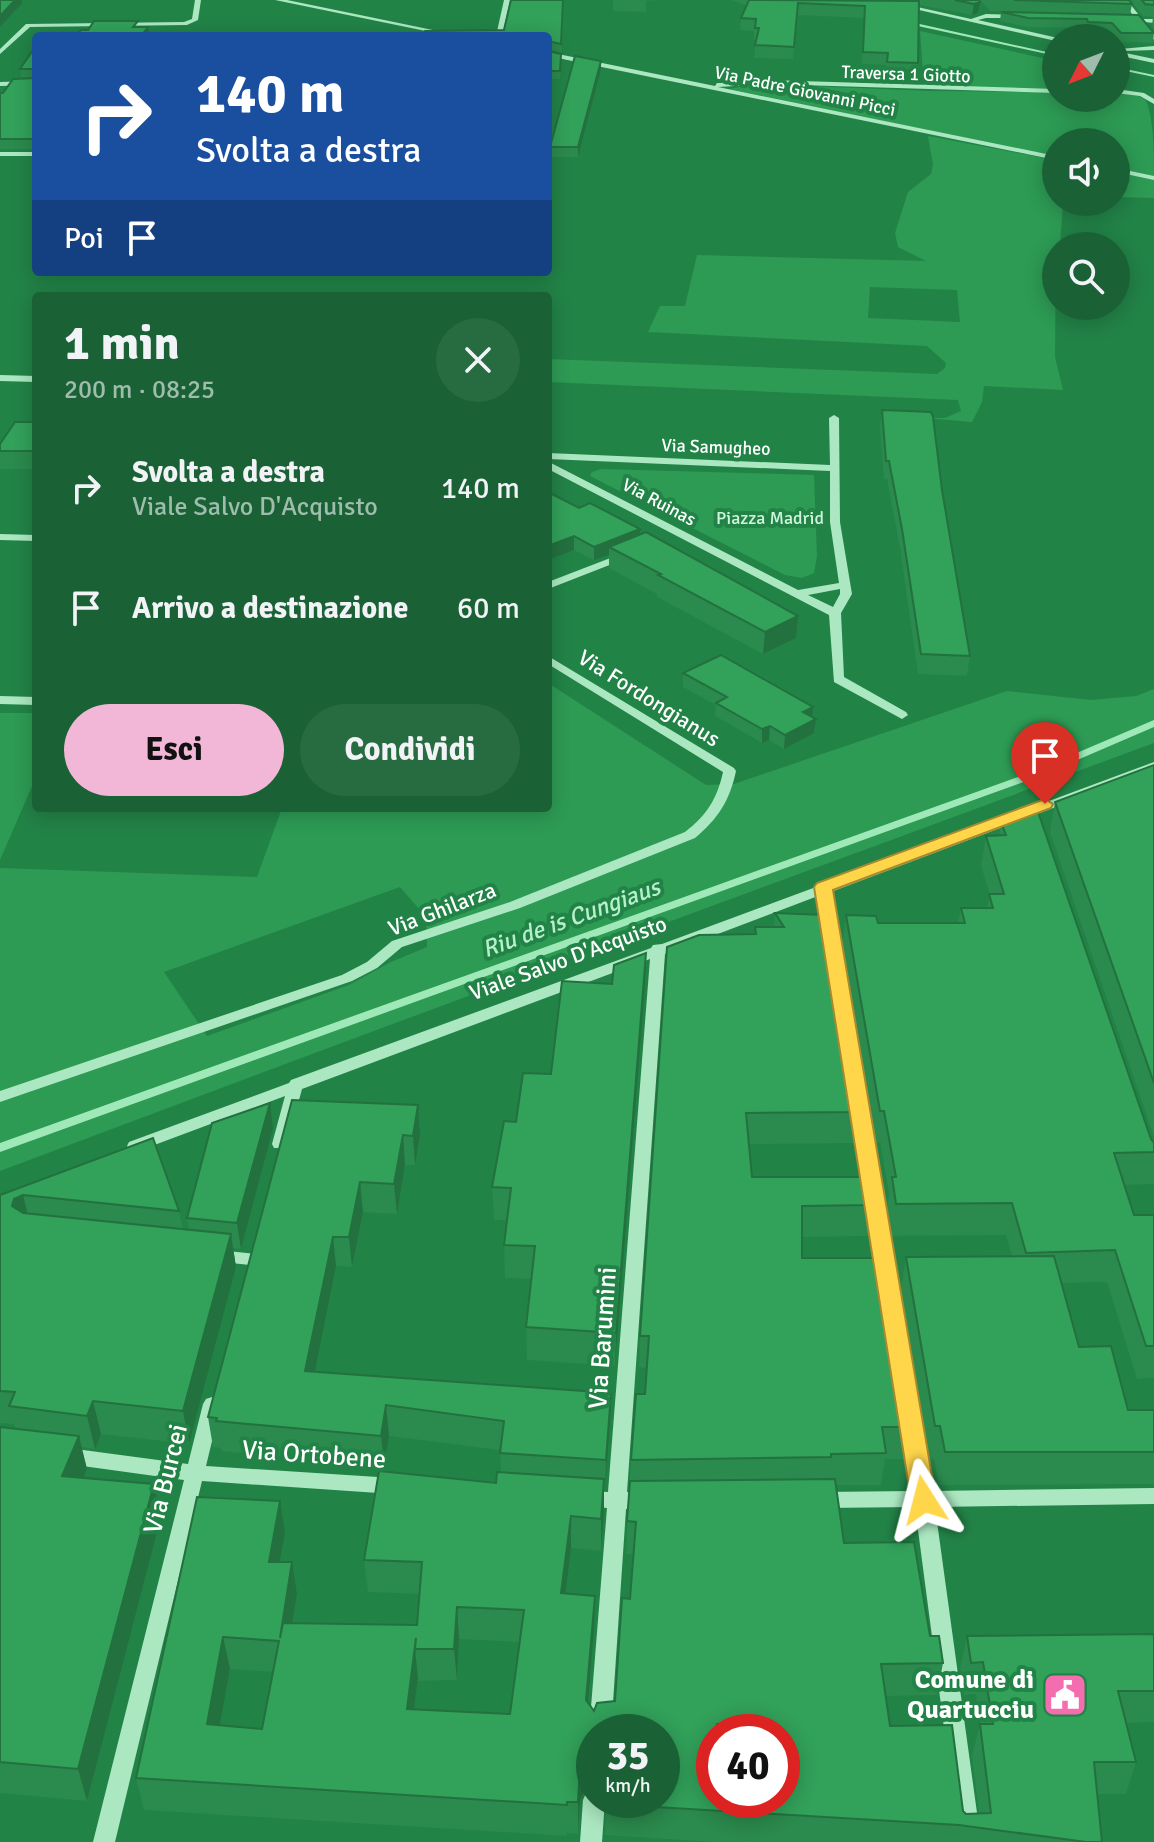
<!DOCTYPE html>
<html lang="it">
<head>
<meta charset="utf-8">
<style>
	:root { --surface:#1a6235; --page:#276b41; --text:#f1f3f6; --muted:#9fbcad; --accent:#f2b7d6 }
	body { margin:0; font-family:Signika,sans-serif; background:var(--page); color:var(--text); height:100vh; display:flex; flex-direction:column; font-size:30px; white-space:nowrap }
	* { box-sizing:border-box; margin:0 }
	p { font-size:26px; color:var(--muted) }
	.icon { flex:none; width:44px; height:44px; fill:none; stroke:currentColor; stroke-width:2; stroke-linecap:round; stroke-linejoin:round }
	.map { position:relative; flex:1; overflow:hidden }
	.panel { position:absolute; left:32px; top:292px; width:520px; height:520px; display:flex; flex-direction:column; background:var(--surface); border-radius:8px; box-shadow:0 4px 20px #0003 }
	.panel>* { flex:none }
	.banner { position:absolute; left:32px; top:32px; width:520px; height:244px; border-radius:8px; box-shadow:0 4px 20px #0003; background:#1a4fa0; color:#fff; overflow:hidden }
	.needle { width:52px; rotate:228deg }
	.controls { position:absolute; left:1042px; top:24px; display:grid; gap:16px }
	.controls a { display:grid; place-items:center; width:88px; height:88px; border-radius:50%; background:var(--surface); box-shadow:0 4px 20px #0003; font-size:40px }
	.speed { position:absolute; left:576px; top:1714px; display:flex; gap:16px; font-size:40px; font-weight:700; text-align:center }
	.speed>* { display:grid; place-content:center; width:104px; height:104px; border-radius:50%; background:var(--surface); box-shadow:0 4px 20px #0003; line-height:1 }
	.speed small { font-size:20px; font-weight:400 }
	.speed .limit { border:12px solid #d22; background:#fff; color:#111 }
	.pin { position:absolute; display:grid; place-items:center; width:68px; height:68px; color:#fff; margin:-82px -34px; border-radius:50% 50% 50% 0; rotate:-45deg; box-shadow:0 0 8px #0007 }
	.pin .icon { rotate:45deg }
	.me { position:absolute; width:88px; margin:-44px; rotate:351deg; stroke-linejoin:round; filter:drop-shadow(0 0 6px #0008) }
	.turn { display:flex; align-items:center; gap:28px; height:168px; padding:0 32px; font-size:36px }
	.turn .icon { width:104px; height:104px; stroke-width:2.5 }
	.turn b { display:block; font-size:56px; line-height:68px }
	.then { display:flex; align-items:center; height:76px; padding:0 32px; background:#0003; gap:16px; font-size:30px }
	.round { display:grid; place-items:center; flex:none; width:84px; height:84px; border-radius:42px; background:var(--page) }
	.overview { display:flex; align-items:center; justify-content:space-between; height:136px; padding:0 32px }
	h1 { font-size:48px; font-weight:700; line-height:60px }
	.primary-button { display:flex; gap:16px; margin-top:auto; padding:16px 32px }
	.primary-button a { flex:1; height:92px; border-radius:48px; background:var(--accent); color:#111; font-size:32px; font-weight:700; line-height:92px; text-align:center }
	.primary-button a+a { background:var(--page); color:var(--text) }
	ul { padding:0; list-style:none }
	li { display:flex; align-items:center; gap:24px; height:120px; padding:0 32px }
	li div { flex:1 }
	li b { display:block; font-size:30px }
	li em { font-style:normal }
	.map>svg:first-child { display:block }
</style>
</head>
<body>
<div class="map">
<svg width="1154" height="1842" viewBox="0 0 1154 1842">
	<rect width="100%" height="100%" fill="#228347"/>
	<g fill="#2d9b54" fill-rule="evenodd">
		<polygon points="920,31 1056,61 1056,89 924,87"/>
		<path d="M754,84L931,91L1056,92V98H1116V93C1125,94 1140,93 1146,101C1154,119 1154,154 1154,176L1116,169V142H1056V157L729,89Z"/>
		<path d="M928,136L1056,160V202H1063L1060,246H1056L1055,357L1063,390L984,386L982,402L972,422L925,418H945L961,411L958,400L548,382V359L937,374L945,368L946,363L927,346L648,332L660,306H685L697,255L926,261L898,247L895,233L908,192L931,174L933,165ZM870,287L957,290L960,322L868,318Z"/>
		<polygon points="1116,172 1154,180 1154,198 1116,197"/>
		<polygon points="601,469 814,475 817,556 814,573 802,578 785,575 590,476 592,472"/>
		<path d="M548,683L706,785L734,784L1007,691L1091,700L1136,696L1154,689V743C769,885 384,1026 0,1171V868L257,877L282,808H548ZM400,887L426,917L427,947L391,962L349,985L207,1036L164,972Z"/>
		<polygon points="0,713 36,713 36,777 0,860"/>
	</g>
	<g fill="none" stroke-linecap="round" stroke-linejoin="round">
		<g fill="#9fe9b8" fill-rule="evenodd">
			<polygon points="906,21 1056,54 1056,56 904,23"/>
			<polygon points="1116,67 1154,75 1154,77 1116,69"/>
			<polygon points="1154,720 1154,727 1040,776 0,1152 0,1143 1032,772"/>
		</g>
		<g fill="#abe8c1" fill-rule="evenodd">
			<polygon points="195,0 201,0 198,20 187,25 30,27 0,54 0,49 26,24 184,22 192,19"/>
			<polygon points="275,0 287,0 462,36 450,36"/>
			<polygon points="504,0 510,0 502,36 496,36"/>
			<polygon points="875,0 886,0 971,19 986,14 1018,15 1020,18 986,18 978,20 1058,38 1056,38 1056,41"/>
			<polygon points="1121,0 1127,0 1142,19 1154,19 1154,23 1145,22 1154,34 1154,40 1138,22 1124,21 1126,18 1136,19"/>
			<polygon points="1154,46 1154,50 1123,51 1120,49"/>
			<polygon points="1116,51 1154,59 1154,63 1116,55"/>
			<polygon points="548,52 715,86 717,83 768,80 1056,89 1056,93 768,84 718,87 1056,156 1056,160 548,56"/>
			<polygon points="36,81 36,85 0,86 0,82"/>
			<polygon points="1116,89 1144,93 1154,99 1154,104 1140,96 1116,93"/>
			<rect x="0" y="152" width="36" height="4"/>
			<polygon points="1116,168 1154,176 1154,180 1116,172"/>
			<polygon points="0,375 36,376 36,382 0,381"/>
			<path d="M834,415L839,418L840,522L852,594L841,613L844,677L906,712L908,715L902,719L834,682L829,615L548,469V462L551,463L798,590L839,583L830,522V471L548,459V453L830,465L829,418ZM840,589V594L833,607L808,595Z"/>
			<polygon points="0,534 36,535 36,541 0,540"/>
			<polygon points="626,552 630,553 630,557 548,589 548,582"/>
			<path d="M548,656L734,768L736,771C730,800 718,819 695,838L520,908L402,947L377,968L352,981L0,1102V1091L342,975L367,962L392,941L510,902L685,832C707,815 717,799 723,772L548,664Z"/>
			<polygon points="0,696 36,697 36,705 0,704"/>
			<polygon points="1154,762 1154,770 831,892 932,1491 1154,1488 1154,1504 935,1507 981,1842 959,1842 915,1507 822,1508 815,1506 812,1500 815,1494 822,1492 913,1491 818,896 665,954 627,1492 652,1495 655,1501 652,1507 645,1509 626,1509 611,1732 594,1732 592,1739 589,1732 607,1508 579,1505 576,1499 579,1493 586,1491 608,1492 650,959 302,1089 286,1148 274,1148 272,1144 285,1096 141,1150 129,1150 127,1146 129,1142 289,1083 291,1080 651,948 653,945 662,944 816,887 818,884 826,884"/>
			<polygon points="218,1250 256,1254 259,1259 256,1264 250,1265 212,1261 209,1256 212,1251"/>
			<polygon points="212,1397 218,1399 221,1404 206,1466 393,1478 400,1480 403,1486 400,1492 393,1494 202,1481 115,1842 93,1842 184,1480 68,1464 61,1462 59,1456 61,1450 68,1448 188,1464 203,1404 206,1399"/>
			<polygon points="594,1789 594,1800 605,1800 602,1842 580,1842 583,1800 586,1793"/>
		</g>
	</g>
	<g fill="#2b8a4d" fill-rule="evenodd">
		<polygon points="563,0 562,52 548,50 548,36 504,30"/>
		<polygon points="613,0 659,0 646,1 646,12 613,11"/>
		<polygon points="730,0 978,0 978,13 972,15 919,5 917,76 886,75 886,65 862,64 864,18 798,15 793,59 754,58 756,40 754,40 754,31 740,30 741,18 746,5"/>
		<polygon points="980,0 1129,0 1132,4 1130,15 1154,32 1153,43 1120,42 1111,32 1086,32 1085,28 1027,27 1000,21 1001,12 1056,13 990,11"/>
		<polygon points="1130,0 1154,0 1154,29 1152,26 1153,17 1143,16"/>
		<polygon points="36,46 36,149 0,149 0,93 3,93 21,78 20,69"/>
		<polygon points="548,51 561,54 560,79 548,79"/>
		<polygon points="601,61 601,70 578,157 550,157 550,147"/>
		<polygon points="882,410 942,490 970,656 967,676 918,674 900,548 887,479 884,479 880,428"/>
		<polygon points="36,422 36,469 0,469 0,444"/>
		<polygon points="548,492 579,508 640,535 796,638 763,654 657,597 657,594 609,568 609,555 594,560 574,550 548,560"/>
		<polygon points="683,673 813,707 812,717 816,719 814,733 784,749 769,740 762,743 715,716 716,705 683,687"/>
		<polygon points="1154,765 1154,1137 1050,832 1055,802"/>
		<polygon points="1001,822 1154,1143 1154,1184 1125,1185 1134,1215 1154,1215 1154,1378 1137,1379 1107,1282 1062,1283 1079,1347 1128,1410 1154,1410 1154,1484 939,1485 934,1459 930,1459 901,1289 906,1257 1012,1256 1006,1235 892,1236 887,1209 889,1194 880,1142 876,1143 842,946 846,915 878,923 958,923 961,908 987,908 990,894 981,866 986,836 999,835"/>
		<path d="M775,913L825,915L858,1112L854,1143L749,1144L752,1177L873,1205L869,1236L802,1237V1258L910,1427L905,1459H885L881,1485H836L844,1543L930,1636L943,1663L937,1695L885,1696L890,1726L963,1811L966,1814L979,1813L972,1756L980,1724L976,1694L964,1695L960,1668L967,1636L1154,1634V1722L1126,1723L1136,1762L1126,1794H1097L1102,1842H715L605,1835L606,1800H662L594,1732V1786L585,1790L580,1799L578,1834L567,1833V1836L144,1810L136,1778L285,1533L280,1562H292L297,1594L293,1623L417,1625L420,1594L368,1592L364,1560L496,1483L501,1472L500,1450L389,1436L384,1466L221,1451V1448L213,1447L208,1417L292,1100L420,1135L415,1165H405L397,1214L363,1212L352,1267L336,1266L315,1371L610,1423L605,1490H604L601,1551L571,1548L566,1593L594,1628L588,1703L594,1711L615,1701L630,1599L634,1554H626L631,1460L645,1394L647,1368L639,1367L640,1336L755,934V927H774ZM459,1639L520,1642L510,1714L414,1709L418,1678V1681L457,1680ZM230,1669L273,1672L262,1729L219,1725ZM714,1732H782V1800H714Z"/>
		<polygon points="612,984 645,985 615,1366 527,1360 526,1327 531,1279 505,1278 504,1245 507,1220 494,1220 492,1187 516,1122"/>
		<polygon points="273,1129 241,1249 233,1248 236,1267 189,1444 101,1434 95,1449 81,1447 87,1469 83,1478 161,1517 87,1801 0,1793 0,1427 15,1428 14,1424 0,1423 0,1195 153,1138 179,1211 183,1229 189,1230 187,1218"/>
	</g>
	<g fill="#23713f">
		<polygon points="15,0 22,0 22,3 0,27 0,16"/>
		<polygon points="980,2 978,13 972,15 974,4"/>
		<polygon points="148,27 149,36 141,36"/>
		<polygon points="601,61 601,70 578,157 578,147"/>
		<polygon points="640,529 639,542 609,547 609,555 594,560 594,547"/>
		<polygon points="574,536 574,550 548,560 548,546"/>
		<polygon points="798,616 796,638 763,654 765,632"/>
		<polygon points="813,707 812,720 803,712"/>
		<polygon points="816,719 814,733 784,749 785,735"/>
		<polygon points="770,726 769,740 762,743 762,729"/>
		<polygon points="646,953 645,985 615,1366 616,1333"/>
		<polygon points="270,1103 273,1129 241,1249 237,1223"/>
		<polygon points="418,1105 420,1135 415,1165 413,1136"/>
		<polygon points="403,1135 405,1165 397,1214 394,1184"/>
		<polygon points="360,1182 363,1212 352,1267 349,1237"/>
		<polygon points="23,1195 31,1228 12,1206 14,1199"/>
		<polygon points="231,1234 236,1267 189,1444 183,1411"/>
		<polygon points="333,1237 336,1266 309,1401 305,1371"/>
		<polygon points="611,1393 610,1423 605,1490 606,1460"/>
		<polygon points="93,1401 101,1434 95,1449 87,1416"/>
		<polygon points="386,1405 389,1436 384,1466 381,1436"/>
		<polygon points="79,1436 87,1469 71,1508 62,1476"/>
		<polygon points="604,1479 604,1512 601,1551 601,1519"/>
		<polygon points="154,1484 161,1517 87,1801 78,1769"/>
		<polygon points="280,1501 285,1533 274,1594 269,1562"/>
		<polygon points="571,1516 571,1548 562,1625 561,1593"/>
		<polygon points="292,1562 297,1594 285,1670 280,1638"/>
		<polygon points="595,1596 594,1628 586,1732 586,1700"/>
		<polygon points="457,1607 459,1639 457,1680 454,1649"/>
		<polygon points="223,1637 230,1669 214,1756 207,1724"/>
		<polygon points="415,1649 418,1678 410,1741 407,1709"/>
		<polygon points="594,1755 594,1786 585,1790 580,1799 578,1834 578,1802 580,1767 585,1759"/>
	</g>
	<g fill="#32a15a" stroke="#23713f" stroke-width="2" fill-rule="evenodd">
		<polygon points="0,0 15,0 0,16"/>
		<polygon points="511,0 563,0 561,44 548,41 548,36 422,36 425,31 504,30"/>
		<polygon points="749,0 919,1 918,63 887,62 888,53 863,52 865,6 798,3 794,47 755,45 759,28 755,28 756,19 741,18"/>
		<polygon points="955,0 978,0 980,2 974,4"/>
		<polygon points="1014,0 1129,0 1132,4"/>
		<polygon points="1142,0 1154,0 1154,5 1145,4"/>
		<polygon points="1001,12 1139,15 1154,33 1121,33 1112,23 1088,22 1087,19 1028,18"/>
		<polygon points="94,21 138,21 133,27 148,27 141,36 76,36 81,30 88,30"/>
		<polygon points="36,46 36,69 20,69"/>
		<polygon points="548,51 561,54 560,71 548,71"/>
		<polygon points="575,56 601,61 578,147 550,147"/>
		<polygon points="36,78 36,139 0,139 0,93 3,93 13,79"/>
		<polygon points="882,410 931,412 933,417 942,490 970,656 921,654 902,529 889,461 886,461"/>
		<polygon points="15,422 36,422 36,451 0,451 0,444"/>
		<polygon points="548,492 579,508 590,503 640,529 594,547 574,536 548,546"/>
		<polygon points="646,532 798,616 765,632 658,575 661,574 609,547"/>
		<polygon points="721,655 813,707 803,712 816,719 785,735 770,726 762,729 716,703 727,697 683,673"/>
		<polygon points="1154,765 1154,1083 1055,802"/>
		<polygon points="1037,809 1151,1139 1154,1143 1154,1152 1114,1153 1134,1215 1154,1215 1154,1346 1146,1346 1115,1250 1026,1253 1012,1203 896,1204 892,1177 896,1177 884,1111 880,1111 846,915 876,916 878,923 965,923 961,908 993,908 989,894 1004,894 986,836 1006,835 1001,822"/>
		<polygon points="775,913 825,915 858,1112 746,1113 752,1177 868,1177 873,1205 802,1206 802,1258 882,1258 910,1427 882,1427 886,1453 831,1454 831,1457 631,1460 636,1394 645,1394 649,1336 640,1336 667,947 699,935 756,934 755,927 784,927"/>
		<polygon points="646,953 616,1333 526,1327 535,1246 504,1245 511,1188 492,1187 504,1121 516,1122 523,1073 551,1074 562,981 612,984 614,965"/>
		<polygon points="292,1100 418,1105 413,1136 403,1135 394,1184 360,1182 349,1237 333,1237 305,1371 611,1393 606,1460 500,1453 504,1421 386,1405 381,1436 216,1421 217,1418 208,1417"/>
		<polygon points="270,1103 237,1223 187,1218 212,1123"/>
		<polygon points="153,1138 179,1211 23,1195 14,1199 12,1206 23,1213 231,1234 183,1411 93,1401 87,1416 9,1406 15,1392 0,1391 0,1195"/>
		<polygon points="1054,1256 1079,1347 1111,1346 1128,1410 1154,1410 1154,1452 945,1452 940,1426 935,1426 906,1257"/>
		<polygon points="0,1427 79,1436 62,1476 154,1484 78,1769 0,1762"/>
		<path d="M379,1471L496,1483L497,1472L604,1479L601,1519L571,1516L561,1593L595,1596L586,1700L594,1711L597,1703L615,1701L622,1598L630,1599L636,1522L627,1521L630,1481L835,1479L844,1543L914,1542L930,1636H939L943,1663L881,1664L890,1726L952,1725L963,1811L966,1814L991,1813L980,1724H993L983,1662L971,1663L967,1636L1154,1634V1691H1118L1136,1762H1094L1102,1842H1086L959,1825L606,1804V1800H662V1732H594V1755L585,1759L580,1767L578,1802H567V1805L136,1778L197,1497L280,1501L269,1562H292L280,1638L283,1623L417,1625L422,1562L364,1560ZM457,1607L524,1610L510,1714L407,1709L416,1638L415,1649H454ZM223,1637L279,1641L262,1729L207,1724ZM717,1724L769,1725L770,1732H782V1800H714V1732H716Z"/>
	</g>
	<polygon fill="#ffd54a" stroke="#a68a30" stroke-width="2" points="1045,799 1053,804 1051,808 833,890 936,1500 932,1507 924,1510 915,1507 911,1500 814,887 817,883"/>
	<defs>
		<g id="civic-square" transform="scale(2.3)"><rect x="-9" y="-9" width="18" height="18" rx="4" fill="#f46dae" stroke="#228347"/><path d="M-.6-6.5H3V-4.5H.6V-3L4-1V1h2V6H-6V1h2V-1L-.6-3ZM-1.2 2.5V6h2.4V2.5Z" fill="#fff"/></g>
	</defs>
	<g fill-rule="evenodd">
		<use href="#civic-square" x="1065" y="1695"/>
	</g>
	<g text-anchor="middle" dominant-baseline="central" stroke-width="8" stroke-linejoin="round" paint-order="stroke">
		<g font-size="18" fill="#fff" stroke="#228347">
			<text transform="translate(906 74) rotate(2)">Traversa 1 Giotto</text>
			<text transform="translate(805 91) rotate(12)">Via Padre Giovanni Picci</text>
			<text transform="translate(716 447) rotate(2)">Via Samugheo</text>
			<text transform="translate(659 502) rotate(28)">Via Ruinas</text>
		</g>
		<g font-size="18" fill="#cff6dd" stroke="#228347">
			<text x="770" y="518">Piazza Madrid</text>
		</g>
		<g font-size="22" fill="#fff" stroke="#228347">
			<text transform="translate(649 698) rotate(32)">Via Fordongianus</text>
			<text transform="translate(442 909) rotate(-21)">Via Ghilarza</text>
			<text transform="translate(568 958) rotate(-20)">Viale Salvo D'Acquisto</text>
		</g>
		<g font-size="24" font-style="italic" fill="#b6f0ca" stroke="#228347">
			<text transform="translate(571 918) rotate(-20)">Riu de is Cungiaus</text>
		</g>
		<g font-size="26" fill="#fff" stroke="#228347">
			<text transform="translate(603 1338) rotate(-86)">Via Barumini</text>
			<text transform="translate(314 1455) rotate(4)">Via Ortobene</text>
			<text transform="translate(166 1479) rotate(-76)">Via Burcei</text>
		</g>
		<g font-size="26" font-weight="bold" fill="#fff" stroke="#228347" text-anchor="end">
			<text x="1034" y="1680">Comune di<tspan x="1034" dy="30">Quartucciu</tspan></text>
		</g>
	</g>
</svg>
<div class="controls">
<a><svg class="needle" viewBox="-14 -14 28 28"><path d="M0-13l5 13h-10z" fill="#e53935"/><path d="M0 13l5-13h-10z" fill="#9fbcad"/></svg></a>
<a><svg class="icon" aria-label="sound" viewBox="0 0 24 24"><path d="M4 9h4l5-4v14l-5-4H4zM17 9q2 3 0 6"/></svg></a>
<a><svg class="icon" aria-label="search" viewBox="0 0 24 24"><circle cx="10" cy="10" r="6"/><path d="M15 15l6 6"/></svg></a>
</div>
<div class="speed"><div>35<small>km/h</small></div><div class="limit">40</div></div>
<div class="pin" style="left:1045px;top:804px;background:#d93025"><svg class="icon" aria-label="arrive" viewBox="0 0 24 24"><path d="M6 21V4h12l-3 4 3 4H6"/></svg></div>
<svg class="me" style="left:924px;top:1500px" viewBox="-20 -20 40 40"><path d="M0-17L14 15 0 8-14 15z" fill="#ffd54a" stroke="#fff" stroke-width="4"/></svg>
<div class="banner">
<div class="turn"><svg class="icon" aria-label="right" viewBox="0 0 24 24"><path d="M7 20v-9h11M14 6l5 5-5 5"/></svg><div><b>140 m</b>Svolta a destra</div></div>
<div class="then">Poi<svg class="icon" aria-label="arrive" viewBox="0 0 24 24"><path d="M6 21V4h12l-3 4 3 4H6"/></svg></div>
</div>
<section class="panel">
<div class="overview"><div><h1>1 min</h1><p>200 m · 08:25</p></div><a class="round"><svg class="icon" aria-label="close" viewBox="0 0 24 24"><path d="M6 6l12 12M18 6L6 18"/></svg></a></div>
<ul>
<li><svg class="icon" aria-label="right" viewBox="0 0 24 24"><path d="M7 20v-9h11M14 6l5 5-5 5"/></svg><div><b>Svolta a destra</b><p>Viale Salvo D'Acquisto</p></div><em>140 m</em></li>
<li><svg class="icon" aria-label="arrive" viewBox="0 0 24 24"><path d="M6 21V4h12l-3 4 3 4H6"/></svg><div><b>Arrivo a destinazione</b></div><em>60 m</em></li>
</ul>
<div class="primary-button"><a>Esci</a><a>Condividi</a></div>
</section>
</div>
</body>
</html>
